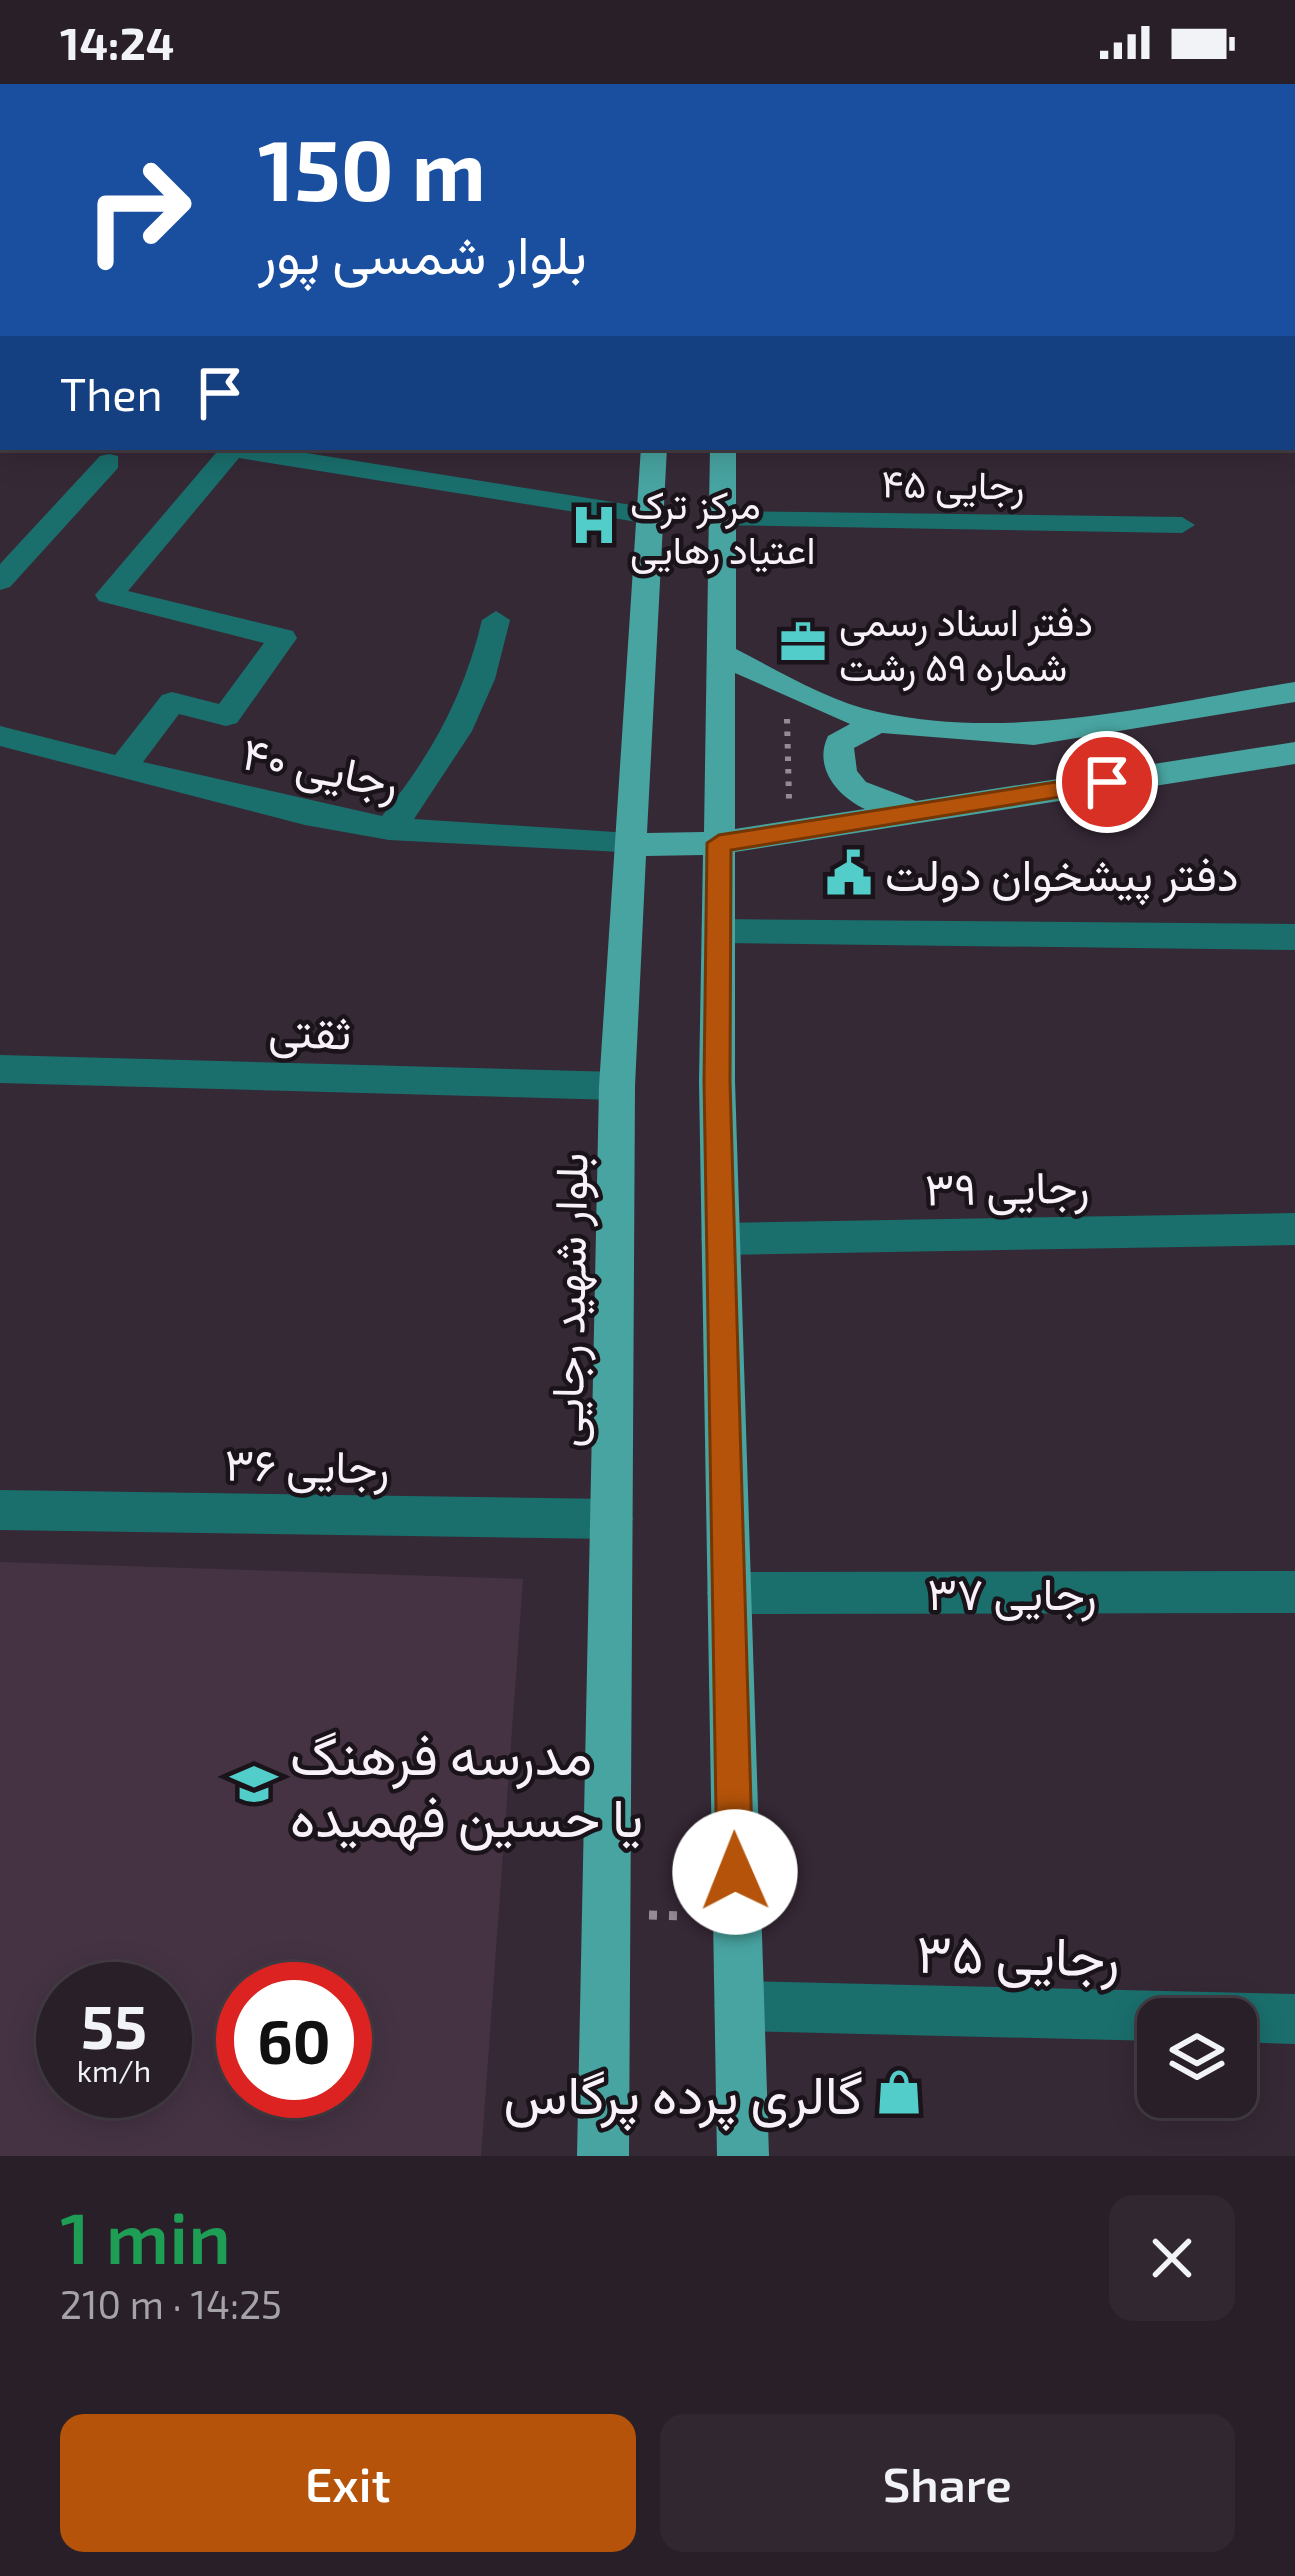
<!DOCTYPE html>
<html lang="en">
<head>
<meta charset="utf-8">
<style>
	:root { --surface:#281f28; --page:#302730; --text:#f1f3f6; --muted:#a5a2a8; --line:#443d45; --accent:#b45309 }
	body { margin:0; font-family:"Exo 2",Vazirmatn,sans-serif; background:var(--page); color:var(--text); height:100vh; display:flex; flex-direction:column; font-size:45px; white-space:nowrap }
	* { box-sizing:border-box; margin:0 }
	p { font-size:39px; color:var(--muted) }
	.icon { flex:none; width:66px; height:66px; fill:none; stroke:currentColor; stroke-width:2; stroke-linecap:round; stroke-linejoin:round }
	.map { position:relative; height:2072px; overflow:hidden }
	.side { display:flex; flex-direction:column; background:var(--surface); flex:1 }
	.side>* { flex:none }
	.banner { position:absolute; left:0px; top:0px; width:1296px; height:366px; box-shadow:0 6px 30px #0003,0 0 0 3px var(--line); background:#1a4fa0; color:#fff; overflow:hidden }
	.buttons { position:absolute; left:1137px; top:1914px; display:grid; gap:24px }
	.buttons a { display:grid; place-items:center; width:120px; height:120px; border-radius:24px; background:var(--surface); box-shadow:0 6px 30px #0003,0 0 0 3px var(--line); font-size:60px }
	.speed { position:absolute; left:36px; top:1878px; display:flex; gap:24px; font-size:60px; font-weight:700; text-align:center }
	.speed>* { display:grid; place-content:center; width:156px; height:156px; border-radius:50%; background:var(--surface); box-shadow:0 6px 30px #0003,0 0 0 3px var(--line); line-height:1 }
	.speed small { font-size:30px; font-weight:400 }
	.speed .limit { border:18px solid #d22; background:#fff; color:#111 }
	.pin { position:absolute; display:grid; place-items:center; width:102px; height:102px; color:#fff; margin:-51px; border:6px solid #fff; border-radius:50%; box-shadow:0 3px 12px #0007 }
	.me { position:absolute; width:132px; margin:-66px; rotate:359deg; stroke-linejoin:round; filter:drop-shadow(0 0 9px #0008) }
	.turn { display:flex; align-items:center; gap:42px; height:252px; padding:0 60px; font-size:54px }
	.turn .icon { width:156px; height:156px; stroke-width:2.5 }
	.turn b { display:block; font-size:84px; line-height:102px }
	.then { display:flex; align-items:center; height:114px; padding:0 60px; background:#0003; gap:24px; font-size:45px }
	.round { display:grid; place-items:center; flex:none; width:126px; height:126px; border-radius:24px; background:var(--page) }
	.head { display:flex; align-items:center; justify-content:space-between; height:204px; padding:0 60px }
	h1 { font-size:72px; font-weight:600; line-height:90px; color:#1e9e55 }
	.primary-button { display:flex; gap:24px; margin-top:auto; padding:24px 60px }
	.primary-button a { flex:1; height:138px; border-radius:24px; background:var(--accent); color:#fff; font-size:48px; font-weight:600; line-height:138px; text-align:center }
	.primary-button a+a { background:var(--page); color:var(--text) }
	.status { display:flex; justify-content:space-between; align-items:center; height:84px; padding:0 60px; background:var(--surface); direction:ltr }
	.status svg { height:33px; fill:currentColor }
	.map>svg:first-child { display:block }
</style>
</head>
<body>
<div class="status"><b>14:24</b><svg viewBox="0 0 49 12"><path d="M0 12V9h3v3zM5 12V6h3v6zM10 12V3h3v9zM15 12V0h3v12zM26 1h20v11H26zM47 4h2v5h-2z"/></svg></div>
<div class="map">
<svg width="1295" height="2072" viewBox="0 0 1295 2072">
	<rect width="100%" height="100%" fill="#362936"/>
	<path fill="#453344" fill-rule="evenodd" d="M0,1478L523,1495L481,2072H0ZM63,1905H165V2007H63ZM243,1905H345V2007H243Z"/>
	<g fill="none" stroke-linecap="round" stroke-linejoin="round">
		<polyline stroke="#958b95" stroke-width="6" stroke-dasharray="4.5 8" stroke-linecap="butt" points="787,635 789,716"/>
		<polyline stroke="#958b95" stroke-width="9" stroke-dasharray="8 12" stroke-linecap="butt" points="649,1831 688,1832"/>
		<g fill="#1a6f6d" fill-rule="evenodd">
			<polygon points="80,0 239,0 241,3 82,3"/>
			<rect x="399" y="0" width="20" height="3"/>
			<rect x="1187" y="0" width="20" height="3"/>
			<rect x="1293" y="28" width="2" height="12"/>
			<rect x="1293" y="196" width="2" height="14"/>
			<rect x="0" y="287" width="3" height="14"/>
			<path d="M221,363H269L650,424L663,432L650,440L239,374L128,507L293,547L297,554L237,639L226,642L179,630L143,678L382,732C431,672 464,612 482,536L496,527L510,536L495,595L472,647L414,735L630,749L641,753L646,761L641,769L389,756L305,741L0,662V642L115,671L162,611L172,608L219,620L264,559L99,517L95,511Z"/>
			<polygon points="109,370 118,372 118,384 10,503 0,506 0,480 100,372"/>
			<polygon points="723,427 1182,433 1195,441 1182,449 714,441 714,429"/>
			<polygon points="718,835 1295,840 1295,866 718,859 701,847"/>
			<polygon points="0,971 617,988 630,992 635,1002 630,1012 617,1016 0,999"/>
			<polygon points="1295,1129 1295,1161 720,1171 707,1167 701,1155 707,1143 720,1139"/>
			<polygon points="0,1406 612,1415 627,1421 633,1435 627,1449 612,1455 0,1446"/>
			<polygon points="1295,1487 1295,1529 729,1530 714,1524 707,1509 714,1494 729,1488"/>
			<polygon points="739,1897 1295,1910 1295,1960 1236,1958 1236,1935 1158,1935 1158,1957 739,1947 722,1939 714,1922 722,1905"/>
		</g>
		<g fill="#48a4a1" fill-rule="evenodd">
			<rect x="664" y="0" width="20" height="3"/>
			<rect x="717" y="0" width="20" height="3"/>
			<path d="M641,363H667L647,749L704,748L710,363H736V565C781,588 828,617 878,628C1016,658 1159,620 1295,598V618L1034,661L882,649L854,664L857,687L866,698L916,717L1295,658V680L735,768V997L769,2072H717L699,997L703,771L646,772L635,1002L629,2072H577L599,1002ZM735,589L850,640L828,652C813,683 837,712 865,725L735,745Z"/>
		</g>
	</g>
	<polygon fill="#b45309" stroke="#753606" stroke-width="3" points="1107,690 1119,698 1115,704 731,766 730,997 753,1788 748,1800 735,1806 723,1800 717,1788 704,997 707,759 719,751"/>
	<defs>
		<g id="hospital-bare" transform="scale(3.6)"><path d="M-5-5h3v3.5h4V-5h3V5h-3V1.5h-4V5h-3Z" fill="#53cdc9" stroke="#1a141a" stroke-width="2.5" paint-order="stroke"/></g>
		<g id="office-bare" transform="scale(3.6)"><path d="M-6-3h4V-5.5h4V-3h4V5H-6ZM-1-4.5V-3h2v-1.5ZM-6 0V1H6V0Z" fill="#53cdc9" stroke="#1a141a" stroke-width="2.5" paint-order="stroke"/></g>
		<g id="civic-bare" transform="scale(3.6)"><path d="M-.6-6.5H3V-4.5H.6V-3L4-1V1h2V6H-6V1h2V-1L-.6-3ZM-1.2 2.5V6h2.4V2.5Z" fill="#53cdc9" stroke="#1a141a" stroke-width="2.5" paint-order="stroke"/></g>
		<g id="school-bare" transform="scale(3.6)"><path d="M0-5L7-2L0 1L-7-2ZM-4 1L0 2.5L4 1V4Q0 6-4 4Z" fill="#53cdc9" stroke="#1a141a" stroke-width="2.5" paint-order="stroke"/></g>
		<g id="shop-bare" transform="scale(3.6)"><path d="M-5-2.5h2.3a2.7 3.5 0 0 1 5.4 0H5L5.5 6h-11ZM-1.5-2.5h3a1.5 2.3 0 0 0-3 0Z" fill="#53cdc9" stroke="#1a141a" stroke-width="2.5" paint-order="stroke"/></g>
	</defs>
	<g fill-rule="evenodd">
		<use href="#hospital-bare" x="594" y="441"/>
		<use href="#office-bare" x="803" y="558"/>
		<use href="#civic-bare" x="849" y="789"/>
		<use href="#school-bare" x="254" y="1700"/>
		<use href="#shop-bare" x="899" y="2008"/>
	</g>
	<g text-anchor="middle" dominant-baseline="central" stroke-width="9" stroke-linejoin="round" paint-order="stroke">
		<g font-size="39" fill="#f9f1f9" stroke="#1a141a">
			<text transform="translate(953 399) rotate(1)">رجایی ۴۵</text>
		</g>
		<g font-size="39" fill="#f9f1f9" stroke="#1a141a" text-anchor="start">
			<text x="630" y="419">مرکز ترک<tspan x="630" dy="45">اعتیاد رهایی</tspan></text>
			<text x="839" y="536">دفتر اسناد رسمی<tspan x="839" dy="45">شماره ۵۹ رشت</tspan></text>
		</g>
		<g font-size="45" fill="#f9f1f9" stroke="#1a141a">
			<text transform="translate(321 682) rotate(11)">رجایی ۴۰</text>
			<text transform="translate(310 946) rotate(2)">ثقتی</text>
			<text transform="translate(1007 1102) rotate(-1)">رجایی ۳۹</text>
			<text transform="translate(567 1216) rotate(-89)">بلوار شهید رجایی</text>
			<text transform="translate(307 1380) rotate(1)">رجایی ۳۶</text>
			<text x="1012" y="1508">رجایی ۳۷</text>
		</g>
		<g font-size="45" fill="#f9f1f9" stroke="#1a141a" text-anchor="start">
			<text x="885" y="789">دفتر پیشخوان دولت</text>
		</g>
		<g font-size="54" fill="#f9f1f9" stroke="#1a141a" text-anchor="start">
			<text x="290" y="1669">مدرسه فرهنگ<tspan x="290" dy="62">یا حسین فهمیده</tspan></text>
			<text x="863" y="2008" text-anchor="end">گالری پرده پرگاس</text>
		</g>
		<g font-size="54" fill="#f9f1f9" stroke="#1a141a">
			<text transform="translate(1018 1869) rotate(1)">رجایی ۳۵</text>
		</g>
	</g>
</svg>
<div class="buttons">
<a><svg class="icon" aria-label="layers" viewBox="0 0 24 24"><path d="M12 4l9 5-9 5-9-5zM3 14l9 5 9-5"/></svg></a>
</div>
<div class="speed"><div>55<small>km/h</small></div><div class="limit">60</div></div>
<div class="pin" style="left:1107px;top:698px;background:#d93025"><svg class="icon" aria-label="arrive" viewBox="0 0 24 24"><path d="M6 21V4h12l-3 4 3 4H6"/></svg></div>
<svg class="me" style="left:735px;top:1788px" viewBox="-20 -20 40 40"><circle r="19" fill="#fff"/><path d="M0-13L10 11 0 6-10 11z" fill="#b45309"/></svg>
<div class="banner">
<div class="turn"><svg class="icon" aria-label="right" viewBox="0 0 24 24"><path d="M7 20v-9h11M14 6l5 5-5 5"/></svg><div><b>150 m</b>بلوار شمسی پور</div></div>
<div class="then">Then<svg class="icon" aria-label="arrive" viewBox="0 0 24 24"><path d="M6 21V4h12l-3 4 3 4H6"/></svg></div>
</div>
</div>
<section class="side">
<div class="head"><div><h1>1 min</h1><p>210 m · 14:25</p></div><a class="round"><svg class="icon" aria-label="close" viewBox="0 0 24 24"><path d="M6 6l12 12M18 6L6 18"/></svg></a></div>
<div class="primary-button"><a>Exit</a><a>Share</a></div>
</section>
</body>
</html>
